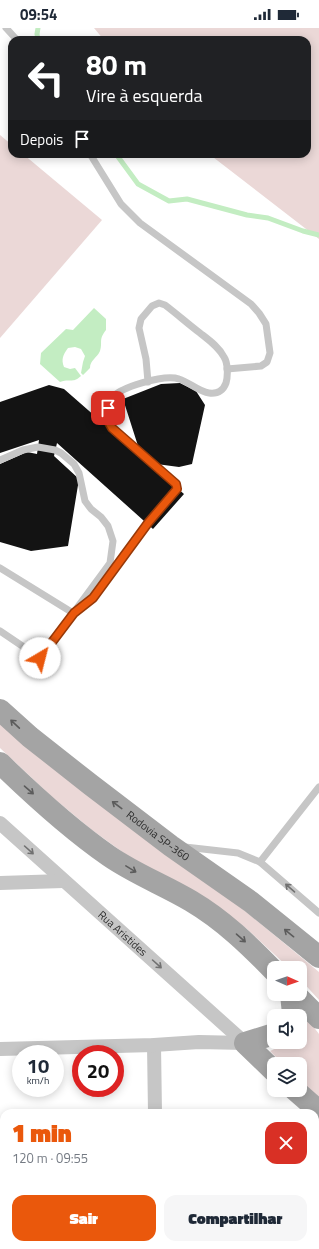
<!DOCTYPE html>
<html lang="pt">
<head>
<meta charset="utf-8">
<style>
	:root { --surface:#fff; --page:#f6f6f7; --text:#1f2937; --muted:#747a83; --accent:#ea580c }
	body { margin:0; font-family:"Titillium Web",sans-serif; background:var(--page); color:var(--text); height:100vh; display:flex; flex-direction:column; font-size:15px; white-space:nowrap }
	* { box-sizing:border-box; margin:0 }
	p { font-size:13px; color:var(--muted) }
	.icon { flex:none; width:22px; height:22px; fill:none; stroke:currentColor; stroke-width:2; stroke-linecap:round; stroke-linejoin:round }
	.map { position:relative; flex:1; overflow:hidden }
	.sheet { position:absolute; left:0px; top:1081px; width:319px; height:140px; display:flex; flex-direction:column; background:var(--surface); border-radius:12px 12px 0 0; box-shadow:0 2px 10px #0003 }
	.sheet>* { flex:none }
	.top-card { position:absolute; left:8px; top:8px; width:303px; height:122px; border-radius:12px; box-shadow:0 2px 10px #0003; background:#202124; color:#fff; overflow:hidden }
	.needle { width:26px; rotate:92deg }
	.tools { position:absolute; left:267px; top:933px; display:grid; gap:8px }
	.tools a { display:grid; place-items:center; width:40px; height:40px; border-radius:8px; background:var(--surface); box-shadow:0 2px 10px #0003; font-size:20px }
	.speed { position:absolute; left:12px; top:1017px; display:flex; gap:8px; font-size:20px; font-weight:700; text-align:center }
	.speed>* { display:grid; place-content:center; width:52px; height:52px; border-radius:50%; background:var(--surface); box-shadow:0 2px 10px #0003; line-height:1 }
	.speed small { font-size:10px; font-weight:400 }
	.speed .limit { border:6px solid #d22; background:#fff; color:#111 }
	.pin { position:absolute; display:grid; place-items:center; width:34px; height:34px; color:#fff; margin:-17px; border-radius:8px; box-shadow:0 2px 6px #0006 }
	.me { position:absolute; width:44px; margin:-22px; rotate:37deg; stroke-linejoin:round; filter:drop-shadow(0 0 3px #0008) }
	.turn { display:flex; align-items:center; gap:14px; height:84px; padding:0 12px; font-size:18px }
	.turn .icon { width:52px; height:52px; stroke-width:2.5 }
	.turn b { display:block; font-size:28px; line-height:34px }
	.then { display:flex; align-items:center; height:38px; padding:0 12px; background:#0003; gap:8px; font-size:15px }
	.round { display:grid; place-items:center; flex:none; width:42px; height:42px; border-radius:12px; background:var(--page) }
	.headline { display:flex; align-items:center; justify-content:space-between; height:68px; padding:0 12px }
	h1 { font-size:24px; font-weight:800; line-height:30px; color:var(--accent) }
	.action { display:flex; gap:8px; margin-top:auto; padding:8px 12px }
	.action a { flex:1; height:46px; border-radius:12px; background:var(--accent); color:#fff; font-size:16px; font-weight:800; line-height:46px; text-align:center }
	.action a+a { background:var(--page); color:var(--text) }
	.status { display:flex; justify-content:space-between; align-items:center; height:28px; padding:0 20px; background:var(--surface); direction:ltr }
	.status svg { height:11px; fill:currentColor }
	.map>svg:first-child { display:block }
</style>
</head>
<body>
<div class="status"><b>09:54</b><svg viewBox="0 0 49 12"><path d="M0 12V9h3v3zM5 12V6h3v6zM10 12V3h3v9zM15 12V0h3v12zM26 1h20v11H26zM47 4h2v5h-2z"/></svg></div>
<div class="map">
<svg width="319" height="1221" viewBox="0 0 319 1221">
	<rect width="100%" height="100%" fill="#fff"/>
	<g fill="#ebd8d7">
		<polygon points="94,0 319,0 319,211 209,126 307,126 307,12 104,12"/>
		<polygon points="0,107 12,117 12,126 23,126 102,192 0,310"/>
		<polygon points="0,696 244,882 319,944 319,972 300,951 300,940 289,940 247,901 223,883 128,828 92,802 51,768 0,720"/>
		<polygon points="306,989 319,1006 319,1070 300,1053 300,1036 283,1036 270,1023 283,1017 286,1014 300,1014 300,998"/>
	</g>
	<path fill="#c3edc2" d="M94,280L106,291V302C98,312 103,314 100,323C97,330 90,332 90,340L83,347L81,345L83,334L85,328L81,321L75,319L68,320C63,327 61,331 64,339L70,341L75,340L81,348C72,356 70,350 60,354L40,336L41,325L66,301L73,302Z"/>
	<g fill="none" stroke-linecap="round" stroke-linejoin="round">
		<g stroke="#c3edc2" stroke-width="5">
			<polyline points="38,0 37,6 38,12"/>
			<polyline points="116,126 138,156 169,173 187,171 247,187 268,190 303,203 319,207"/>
		</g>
	</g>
	<polygon fill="#131313" points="180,355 196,363 205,377 192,436 179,439 149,435 184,466 153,501 57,415 54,428 79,451 68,518 31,523 0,514 0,436 27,424 37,426 39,412 0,425 0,374 49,357 64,361 136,424 139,421 123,371 161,356"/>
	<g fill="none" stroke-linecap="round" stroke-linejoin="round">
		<g stroke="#c6c6c6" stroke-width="7">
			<polyline points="6,0 17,12"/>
			<polyline points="90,126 121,176 140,195 251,276 259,285 266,296 270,325 267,334 261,338 227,341"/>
			<polyline points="0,432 23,422 38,419 55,422 61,425 74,436 79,445 85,473 91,481 101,489 108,498 113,513 110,535 40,630 0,603"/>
			<polyline points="0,540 73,585"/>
			<path d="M73,585L93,570L148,495L177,461L176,456L112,401C108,392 105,381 111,371C119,359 165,346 179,351C189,354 199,364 209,365C218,366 223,363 226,355C228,348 228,335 224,329C219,319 209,312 200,305C188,296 177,286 165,277L159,275L152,278L141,291L139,300L146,331L148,354"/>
			<polyline points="185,819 238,825 260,834 319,885"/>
			<polyline points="260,834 319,759"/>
		</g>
		<g stroke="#c6c6c6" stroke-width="14">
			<path id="s1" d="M0,795L245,1015"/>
			<polyline points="0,855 63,853"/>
			<polyline points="154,1017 155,1085"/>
			<polyline points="0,1021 154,1017 199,1014 245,1015"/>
			<polyline points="0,1187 4,1187"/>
			<polyline points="51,1221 55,1217"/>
		</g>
		<g stroke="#a4a4a4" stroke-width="22">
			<path id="s2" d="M0,682L30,709L91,757L171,818L251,874L319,929"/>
			<path d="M0,735C34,768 70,801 109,828C135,846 164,857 191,873C223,892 249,917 274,943"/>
			<polyline points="291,966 293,986 292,988"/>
			<polyline points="295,966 319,990"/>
			<polyline points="274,1006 245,1015 274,1043"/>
			<polyline points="295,1062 319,1083"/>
		</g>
	</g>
	<defs><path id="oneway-shaft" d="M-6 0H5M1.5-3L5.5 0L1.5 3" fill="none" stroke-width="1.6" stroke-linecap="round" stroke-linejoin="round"/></defs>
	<g stroke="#5c5c5c">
		<use href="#oneway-shaft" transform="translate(15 696) rotate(-137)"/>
		<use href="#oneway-shaft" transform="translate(29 762) rotate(41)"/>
		<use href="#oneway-shaft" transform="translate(117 777) rotate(-143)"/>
		<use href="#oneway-shaft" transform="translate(131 841) rotate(31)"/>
		<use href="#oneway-shaft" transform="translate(289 905) rotate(-141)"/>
		<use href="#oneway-shaft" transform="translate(241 910) rotate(41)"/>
	</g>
	<g stroke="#717171">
		<use href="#oneway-shaft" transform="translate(29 822) rotate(42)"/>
		<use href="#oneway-shaft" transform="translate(290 860) rotate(-139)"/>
		<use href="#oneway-shaft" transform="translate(157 936) rotate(42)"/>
	</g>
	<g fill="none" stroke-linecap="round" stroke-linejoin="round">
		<g stroke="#983908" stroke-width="10">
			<polyline id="route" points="40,630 74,585 93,570 148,495 177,461 176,456 112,400 108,393 108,380"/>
		</g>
		<use href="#route" stroke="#ea580c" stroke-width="7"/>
	</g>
	<g text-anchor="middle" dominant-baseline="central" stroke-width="4" stroke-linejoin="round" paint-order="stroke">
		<g font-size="11" fill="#2c2c2c" stroke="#fff">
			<text stroke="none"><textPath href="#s2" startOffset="202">Rodovia SP-360</textPath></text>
			<text stroke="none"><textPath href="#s1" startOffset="165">Rua Aristides</textPath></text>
		</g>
	</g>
</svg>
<div class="tools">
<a><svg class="needle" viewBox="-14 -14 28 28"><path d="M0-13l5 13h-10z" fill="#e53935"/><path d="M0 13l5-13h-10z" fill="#747a83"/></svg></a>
<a><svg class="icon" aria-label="sound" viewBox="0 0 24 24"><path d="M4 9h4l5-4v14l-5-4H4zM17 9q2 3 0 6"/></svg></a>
<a><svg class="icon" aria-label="layers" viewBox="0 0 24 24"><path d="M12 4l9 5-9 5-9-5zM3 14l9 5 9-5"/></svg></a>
</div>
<div class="speed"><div>10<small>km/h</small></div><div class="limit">20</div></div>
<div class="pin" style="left:108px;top:380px;background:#d93025"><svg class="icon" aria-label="arrive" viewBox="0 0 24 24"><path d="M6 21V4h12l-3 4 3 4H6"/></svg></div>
<svg class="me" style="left:40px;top:630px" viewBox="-20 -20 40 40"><circle r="19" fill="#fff"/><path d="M0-13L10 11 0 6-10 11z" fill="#ea580c"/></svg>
<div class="top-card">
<div class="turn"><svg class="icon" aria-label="left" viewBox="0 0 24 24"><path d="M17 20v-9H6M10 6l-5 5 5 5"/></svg><div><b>80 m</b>Vire à esquerda</div></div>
<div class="then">Depois<svg class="icon" aria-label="arrive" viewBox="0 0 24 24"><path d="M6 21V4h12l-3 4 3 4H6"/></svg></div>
</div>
<section class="sheet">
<div class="headline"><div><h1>1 min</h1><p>120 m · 09:55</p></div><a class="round" style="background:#d93025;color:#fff"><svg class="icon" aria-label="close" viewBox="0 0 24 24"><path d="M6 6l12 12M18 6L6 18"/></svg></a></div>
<div class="action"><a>Sair</a><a>Compartilhar</a></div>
</section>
</div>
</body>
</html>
